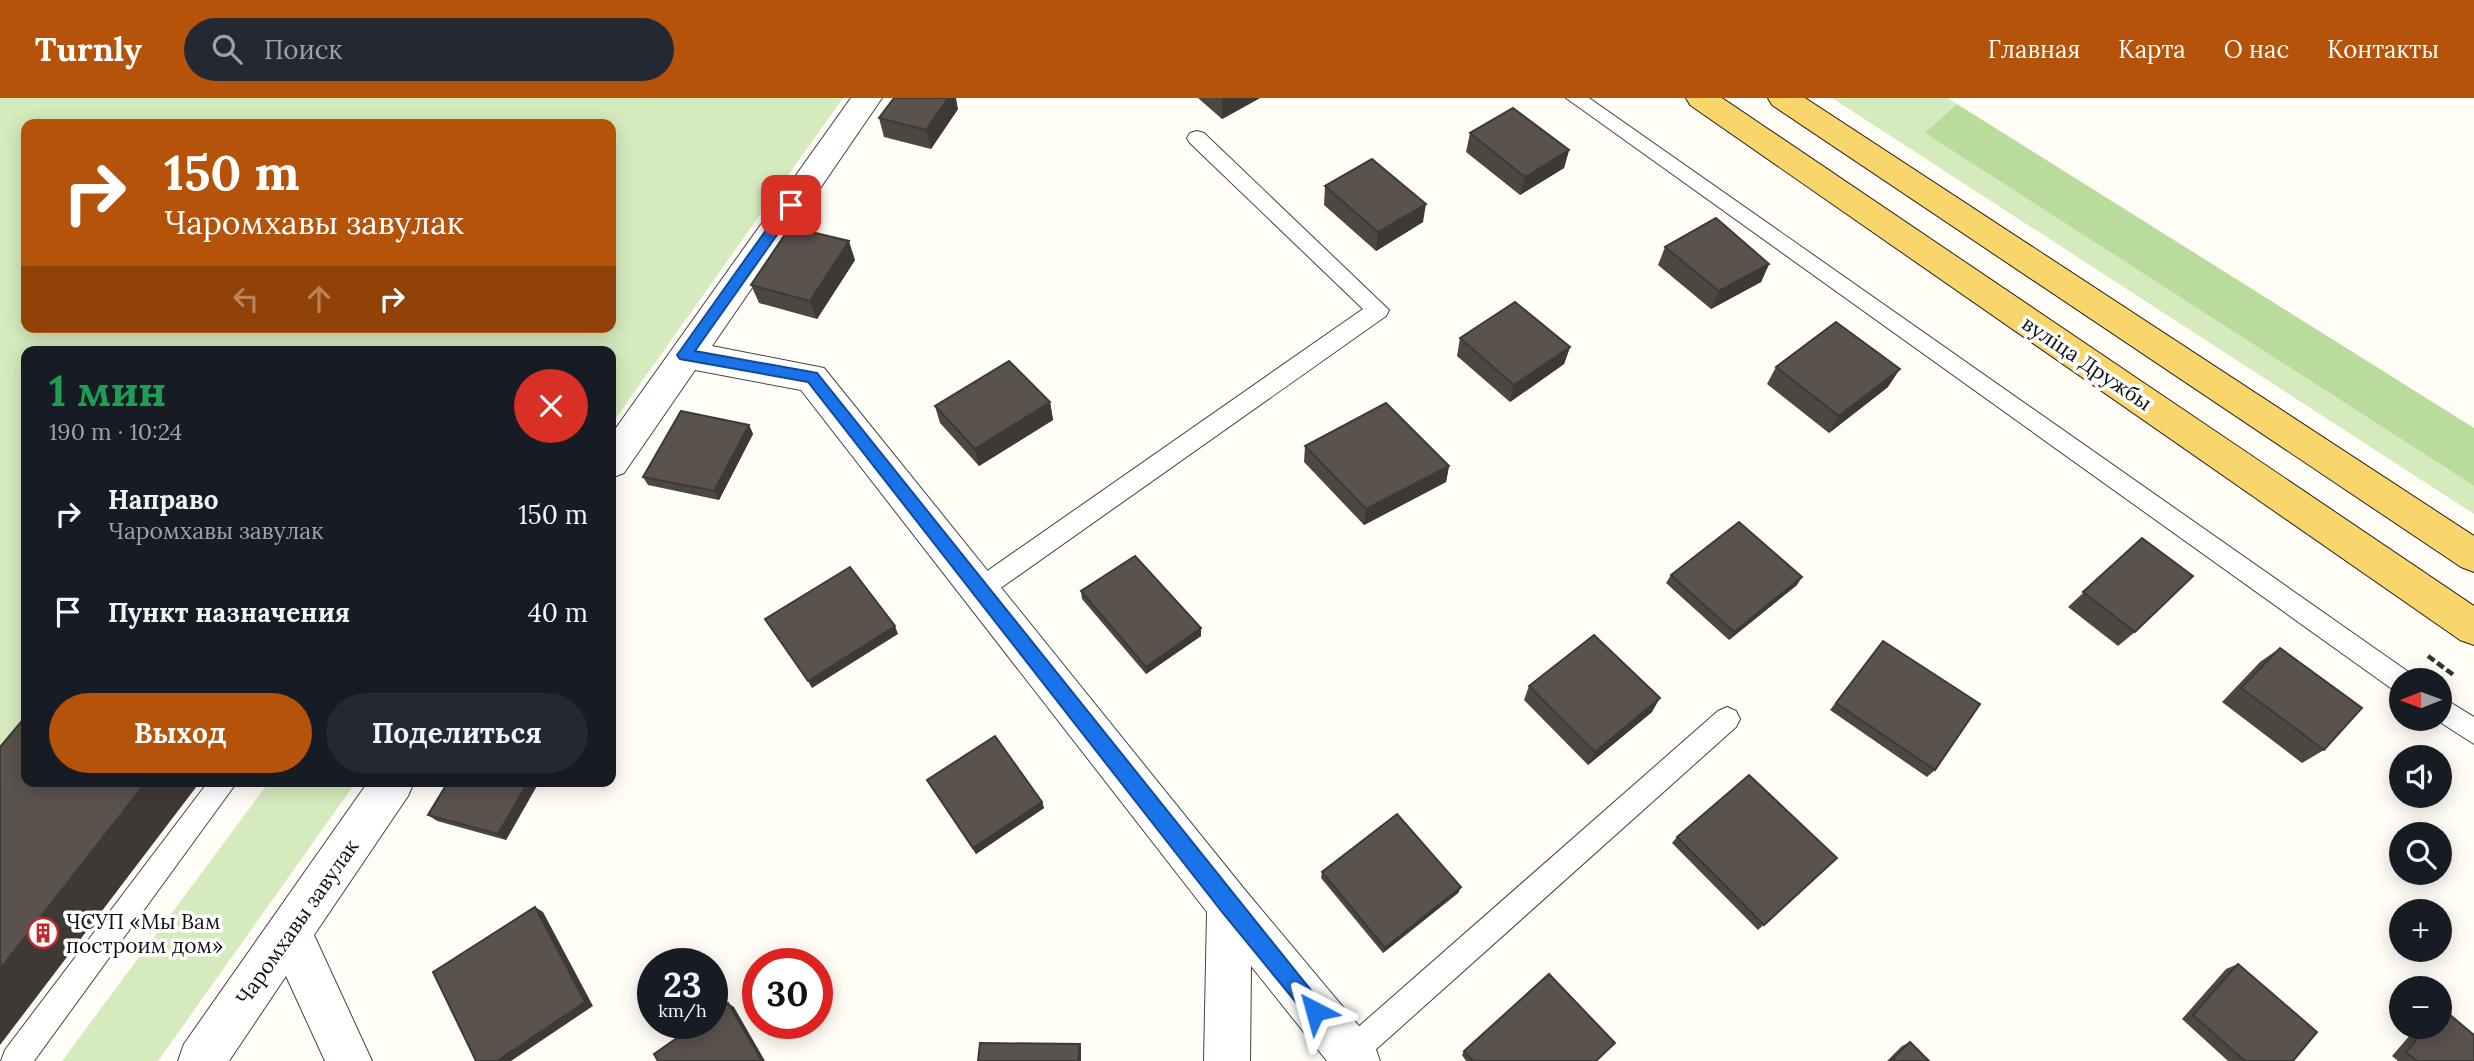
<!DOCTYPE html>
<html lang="ru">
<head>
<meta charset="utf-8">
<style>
	:root { --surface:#171b24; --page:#242831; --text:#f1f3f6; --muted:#9ea1a6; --accent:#b45309 }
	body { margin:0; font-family:Lora,serif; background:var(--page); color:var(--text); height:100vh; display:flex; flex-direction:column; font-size:26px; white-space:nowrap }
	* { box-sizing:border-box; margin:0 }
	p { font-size:23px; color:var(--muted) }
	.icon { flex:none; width:38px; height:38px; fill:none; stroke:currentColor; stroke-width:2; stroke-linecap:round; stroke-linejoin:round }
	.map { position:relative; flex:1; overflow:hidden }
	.panel { position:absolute; left:21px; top:248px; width:595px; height:441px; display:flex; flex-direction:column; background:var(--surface); border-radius:14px; box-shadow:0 4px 18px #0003 }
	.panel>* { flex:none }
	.hud { position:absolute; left:21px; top:21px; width:595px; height:214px; border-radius:14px; box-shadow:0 4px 18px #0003; background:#b45309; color:#fff; overflow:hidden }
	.needle { width:46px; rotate:269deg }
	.controls { position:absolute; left:2389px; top:570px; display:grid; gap:14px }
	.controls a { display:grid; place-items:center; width:63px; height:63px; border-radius:50%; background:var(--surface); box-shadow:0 4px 18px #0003; font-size:35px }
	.speed { position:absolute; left:637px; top:850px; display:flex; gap:14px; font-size:35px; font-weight:700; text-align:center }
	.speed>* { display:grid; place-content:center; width:91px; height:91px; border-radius:50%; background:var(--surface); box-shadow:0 4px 18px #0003; line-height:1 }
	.speed small { font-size:18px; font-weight:400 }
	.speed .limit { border:10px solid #d22; background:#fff; color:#111 }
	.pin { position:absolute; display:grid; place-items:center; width:60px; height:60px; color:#fff; margin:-30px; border-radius:14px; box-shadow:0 4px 10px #0006 }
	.me { position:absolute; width:77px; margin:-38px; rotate:321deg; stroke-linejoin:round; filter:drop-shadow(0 0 5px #0008) }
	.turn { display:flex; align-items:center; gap:24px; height:147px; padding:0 28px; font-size:32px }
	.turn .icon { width:91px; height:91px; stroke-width:2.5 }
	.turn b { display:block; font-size:49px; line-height:60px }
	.lanes { display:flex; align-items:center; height:66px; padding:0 28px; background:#0003; justify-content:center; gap:35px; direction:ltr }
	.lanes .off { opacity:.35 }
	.round { display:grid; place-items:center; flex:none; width:74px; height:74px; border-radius:37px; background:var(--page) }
	.summary { display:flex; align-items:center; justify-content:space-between; height:119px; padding:0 28px }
	h1 { font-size:42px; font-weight:700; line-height:52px; color:#1e9e55 }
	.button { display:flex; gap:14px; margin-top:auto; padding:14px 28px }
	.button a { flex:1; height:80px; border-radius:42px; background:var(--accent); color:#fff; font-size:28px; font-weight:700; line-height:80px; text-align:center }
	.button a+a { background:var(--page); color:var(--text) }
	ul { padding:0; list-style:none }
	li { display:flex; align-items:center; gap:21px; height:98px; padding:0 28px }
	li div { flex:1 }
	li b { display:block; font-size:26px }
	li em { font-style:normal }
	header { display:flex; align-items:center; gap:42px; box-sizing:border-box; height:98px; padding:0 35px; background:var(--accent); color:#fff }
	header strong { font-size:33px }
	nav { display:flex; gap:38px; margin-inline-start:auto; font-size:24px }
	.search { width:490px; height:63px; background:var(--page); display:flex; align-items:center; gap:18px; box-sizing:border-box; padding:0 24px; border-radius:38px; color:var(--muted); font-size:26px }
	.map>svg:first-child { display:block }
</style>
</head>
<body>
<header>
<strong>Turnly</strong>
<div class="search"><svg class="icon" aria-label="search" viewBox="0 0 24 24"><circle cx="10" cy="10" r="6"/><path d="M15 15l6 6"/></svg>Поиск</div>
<nav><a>Главная</a><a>Карта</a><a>О нас</a><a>Контакты</a></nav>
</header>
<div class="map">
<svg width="2474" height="963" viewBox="0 0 2474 963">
	<rect width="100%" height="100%" fill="#fffdf5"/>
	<g fill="#d5ebbd" fill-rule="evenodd">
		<path d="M0,0H843L611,327V254H26V666L0,697ZM26,26H611V229H26Z"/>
		<polygon points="1832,0 1948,0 1957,6 1926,35 2474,388 2474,416"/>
		<polygon points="269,684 356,684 158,963 62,963"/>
	</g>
	<polygon fill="#b9dc9c" points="1957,6 2474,330 2474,388 1925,35"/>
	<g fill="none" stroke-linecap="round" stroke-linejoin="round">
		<g stroke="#444" stroke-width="2">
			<g id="service">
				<polygon points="1566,0 1589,0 2410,575 2414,583 2401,583 2401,594 2392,591"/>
				<polygon points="1197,33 1204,35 1389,212 1386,218 988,499 979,503 970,499 967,492 970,485 1363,211 1190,45 1187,40 1190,35"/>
				<polygon points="2440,598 2474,619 2474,646 2435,621 2440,621"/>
				<polygon points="1727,609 1736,613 1740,621 1736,629 1363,963 1338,963 1335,955 1340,945 1718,613"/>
				<polygon points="208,684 237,684 34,963 1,963 5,952"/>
			</g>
		</g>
		<g stroke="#444" stroke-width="2">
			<g id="minor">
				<polygon points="851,0 882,0 712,248 824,270 1245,792 1374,946 1380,963 1327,963 1251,868 1250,963 1204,963 1207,814 801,292 695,272 624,375 611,380 611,337"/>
				<polygon points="368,684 414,684 408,698 314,837 372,963 325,963 286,878 229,963 178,963 184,946"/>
			</g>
		</g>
		<g stroke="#222" stroke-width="2">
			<g id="primary">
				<polygon points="1686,0 1722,0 2474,508 2474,547 2460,542 1690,7"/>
				<polygon points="1768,0 1805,0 2474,438 2474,474 2461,469 1772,7"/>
			</g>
		</g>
		<polyline stroke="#333" stroke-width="4.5" stroke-dasharray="8 3.5" stroke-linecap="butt" points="2428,558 2455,578"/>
		<use href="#service" fill="#fff" fill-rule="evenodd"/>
		<use href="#minor" fill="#fff" fill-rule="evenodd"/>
		<use href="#primary" fill="#f9d66b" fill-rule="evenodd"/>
	</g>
	<g fill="#4d4742">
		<polygon points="1198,0 1260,0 1222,21"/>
		<polygon points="958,11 931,51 884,39 879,20"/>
		<polygon points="1470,35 1569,52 1564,70 1520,97 1466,54"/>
		<polygon points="1325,88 1423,124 1376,153 1324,107"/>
		<polygon points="1665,149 1769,166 1761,184 1711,211 1658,167"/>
		<polygon points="855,162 817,221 759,205 751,187"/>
		<polygon points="1460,240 1570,249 1564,266 1510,304 1457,258"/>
		<polygon points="1776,269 1888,289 1829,335 1767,286"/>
		<polygon points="1050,304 1053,322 979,368 940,325 935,308"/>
		<polygon points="749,327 753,336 719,402 648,387 643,379"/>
		<polygon points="1305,348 1449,368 1446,384 1364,427 1304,364"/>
		<polygon points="2142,440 2135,534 2118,548 2068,509"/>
		<polygon points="1671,477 1797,487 1729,542 1666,485"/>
		<polygon points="1081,493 1201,538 1146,576 1082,501"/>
		<polygon points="1883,543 1935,672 1927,679 1830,612"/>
		<polygon points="2280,550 2324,652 2302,665 2222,604 2260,564"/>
		<polygon points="1529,588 1652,614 1588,667 1524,602"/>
		<polygon points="927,682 1042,704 1044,710 976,756"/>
		<polygon points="448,684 539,684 506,742 437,723 428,717"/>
		<polygon points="1677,739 1837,760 1758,832 1672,745"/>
		<polygon points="1322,774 1461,789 1458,795 1383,855 1321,780"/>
		<polygon points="2238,866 2293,963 2228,963 2182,921 2226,871"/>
		<polygon points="2443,911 2474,963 2398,963 2392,958 2417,929 2440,929 2440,912"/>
		<polygon points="1910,944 1929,963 1887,963 1902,948"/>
		<polygon points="1464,953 1596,963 1466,963 1462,957"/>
	</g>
	<g fill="#3f3936">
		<polygon points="948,0 956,0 958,11 931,51 926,32"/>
		<polygon points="1224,0 1260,0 1222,21 1222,1"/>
		<polygon points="1569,52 1564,70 1520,97 1525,79"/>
		<polygon points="1426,106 1423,124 1376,153 1378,134"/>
		<polygon points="849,143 855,162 817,221 810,203"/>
		<polygon points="1769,166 1761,184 1711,211 1719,193"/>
		<polygon points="1570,249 1564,266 1510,304 1514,287"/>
		<polygon points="1900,271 1888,289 1829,335 1839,318"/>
		<polygon points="1050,304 1053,322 979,368 975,351"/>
		<polygon points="749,327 753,336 719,402 714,393"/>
		<polygon points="1449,368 1446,384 1364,427 1366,411"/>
		<polygon points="1802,479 1797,487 1729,542 1734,534"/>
		<polygon points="895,528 898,536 812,590 808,583"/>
		<polygon points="1201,530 1201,538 1146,576 1146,569"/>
		<polygon points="1660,600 1652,614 1588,667 1595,654"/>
		<polygon points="146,684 200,684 0,947 0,871"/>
		<polygon points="528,684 539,684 506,742 498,736"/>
		<polygon points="1042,704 1044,710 976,756 973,750"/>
		<polygon points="1461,789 1458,795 1383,855 1385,850"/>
		<polygon points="535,809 543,814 593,908 511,963 497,963"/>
		<polygon points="728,905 734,909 765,963 762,963"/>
		<polygon points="1080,946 1081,950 1081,963 1078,963"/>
	</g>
	<g fill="#5a524d" stroke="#3f3936" stroke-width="2">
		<polygon points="894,0 948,0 926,32 879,20"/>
		<polygon points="1513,10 1569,52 1525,79 1470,35"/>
		<polygon points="1372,61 1426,106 1378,134 1325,88"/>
		<polygon points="1716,120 1769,166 1719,193 1665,149"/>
		<polygon points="790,129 849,143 810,203 751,187"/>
		<polygon points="1515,204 1570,249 1514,287 1460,240"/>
		<polygon points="1836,224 1900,271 1839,318 1776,269"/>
		<polygon points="1009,263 1050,304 975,351 935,308"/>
		<polygon points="1386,305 1449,368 1366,411 1305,348"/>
		<polygon points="681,313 749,327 714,393 643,379"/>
		<polygon points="1739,424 1802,479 1734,534 1671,477"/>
		<polygon points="2142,440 2193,478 2135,534 2083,494"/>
		<polygon points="1135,458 1201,530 1146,569 1081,493"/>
		<polygon points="850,469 895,528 808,583 765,521"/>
		<polygon points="1594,537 1660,600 1595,654 1529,588"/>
		<polygon points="1883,543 1980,606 1935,672 1836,605"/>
		<polygon points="2280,550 2362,610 2324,652 2241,590"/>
		<polygon points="26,618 26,684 146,684 0,871 0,649"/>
		<polygon points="995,638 1042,704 973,750 927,682"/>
		<polygon points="1749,677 1837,760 1764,827 1677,739"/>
		<polygon points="448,684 528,684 498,736 428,717"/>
		<polygon points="1397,716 1461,789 1385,850 1322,774"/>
		<polygon points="535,809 585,904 497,963 476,963 433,874"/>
		<polygon points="2238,866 2317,934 2293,963 2245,963 2193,917"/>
		<polygon points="1549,876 1615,945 1596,963 1473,963 1464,953"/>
		<polygon points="728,905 762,963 658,963 654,956 697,926 712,926 712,915"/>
		<polygon points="2443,911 2474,937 2474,963 2417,963 2406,954 2427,929 2440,929 2440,915"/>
		<polygon points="1910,944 1929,963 1891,963"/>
		<polygon points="980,945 1080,946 1078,963 978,963"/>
	</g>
	<polygon fill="#1a73e8" stroke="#114b97" stroke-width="2" points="791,102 796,104 796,110 695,253 817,275 1322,906 1325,913 1322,919 1315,922 1308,919 1222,814 808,284 680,261 677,257 680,253 786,104"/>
	<defs>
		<g id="building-ring" transform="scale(1.575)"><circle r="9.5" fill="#fff" stroke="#c4262e" stroke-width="1.5"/><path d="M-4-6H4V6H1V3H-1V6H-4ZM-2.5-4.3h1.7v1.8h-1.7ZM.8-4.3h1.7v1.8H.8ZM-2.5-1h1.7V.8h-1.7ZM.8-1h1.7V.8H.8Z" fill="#c4262e"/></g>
	</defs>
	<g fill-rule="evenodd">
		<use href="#building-ring" x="43" y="835"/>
	</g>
	<g text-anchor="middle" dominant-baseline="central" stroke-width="7" stroke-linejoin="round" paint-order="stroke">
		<g font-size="21" fill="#111" stroke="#fff">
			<text transform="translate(2087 265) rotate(34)">вуліца Дружбы</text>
			<text transform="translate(297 824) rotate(-55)">Чаромхавы завулак</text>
		</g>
		<g font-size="21" fill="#111" stroke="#fff" text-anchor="start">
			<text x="66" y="823">ЧСУП «Мы Вам<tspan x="66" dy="24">построим дом»</tspan></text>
		</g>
	</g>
</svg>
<div class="controls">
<a><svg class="needle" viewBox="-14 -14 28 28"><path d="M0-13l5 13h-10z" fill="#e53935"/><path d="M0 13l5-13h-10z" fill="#9ea1a6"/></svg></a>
<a><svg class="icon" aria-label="sound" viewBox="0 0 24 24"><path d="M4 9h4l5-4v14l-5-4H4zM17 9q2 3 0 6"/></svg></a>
<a><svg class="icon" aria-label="search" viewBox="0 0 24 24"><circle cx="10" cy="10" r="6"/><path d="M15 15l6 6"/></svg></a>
<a>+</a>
<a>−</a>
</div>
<div class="speed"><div>23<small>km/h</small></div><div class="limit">30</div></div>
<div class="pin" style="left:791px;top:107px;background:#d93025"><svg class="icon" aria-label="arrive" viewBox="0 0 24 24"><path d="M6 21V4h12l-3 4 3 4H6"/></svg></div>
<svg class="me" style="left:1315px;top:913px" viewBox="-20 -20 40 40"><path d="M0-17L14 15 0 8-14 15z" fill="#1a73e8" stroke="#fff" stroke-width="4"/></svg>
<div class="hud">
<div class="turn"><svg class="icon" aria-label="right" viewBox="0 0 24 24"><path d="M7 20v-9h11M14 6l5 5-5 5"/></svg><div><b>150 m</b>Чаромхавы завулак</div></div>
<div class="lanes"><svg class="icon off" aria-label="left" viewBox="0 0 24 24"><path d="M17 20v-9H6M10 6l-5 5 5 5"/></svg><svg class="icon off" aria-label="ahead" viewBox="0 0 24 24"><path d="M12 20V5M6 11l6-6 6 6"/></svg><svg class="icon" aria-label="right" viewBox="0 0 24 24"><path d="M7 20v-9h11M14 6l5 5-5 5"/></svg></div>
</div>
<section class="panel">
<div class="summary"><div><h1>1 мин</h1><p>190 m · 10:24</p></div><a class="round" style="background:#d93025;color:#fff"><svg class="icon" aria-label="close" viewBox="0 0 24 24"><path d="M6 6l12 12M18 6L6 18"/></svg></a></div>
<ul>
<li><svg class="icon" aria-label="right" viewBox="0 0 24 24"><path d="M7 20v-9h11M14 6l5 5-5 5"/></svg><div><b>Направо</b><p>Чаромхавы завулак</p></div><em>150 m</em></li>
<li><svg class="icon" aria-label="arrive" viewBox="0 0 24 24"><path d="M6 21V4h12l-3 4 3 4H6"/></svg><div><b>Пункт назначения</b></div><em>40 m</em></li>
</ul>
<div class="button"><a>Выход</a><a>Поделиться</a></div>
</section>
</div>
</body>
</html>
